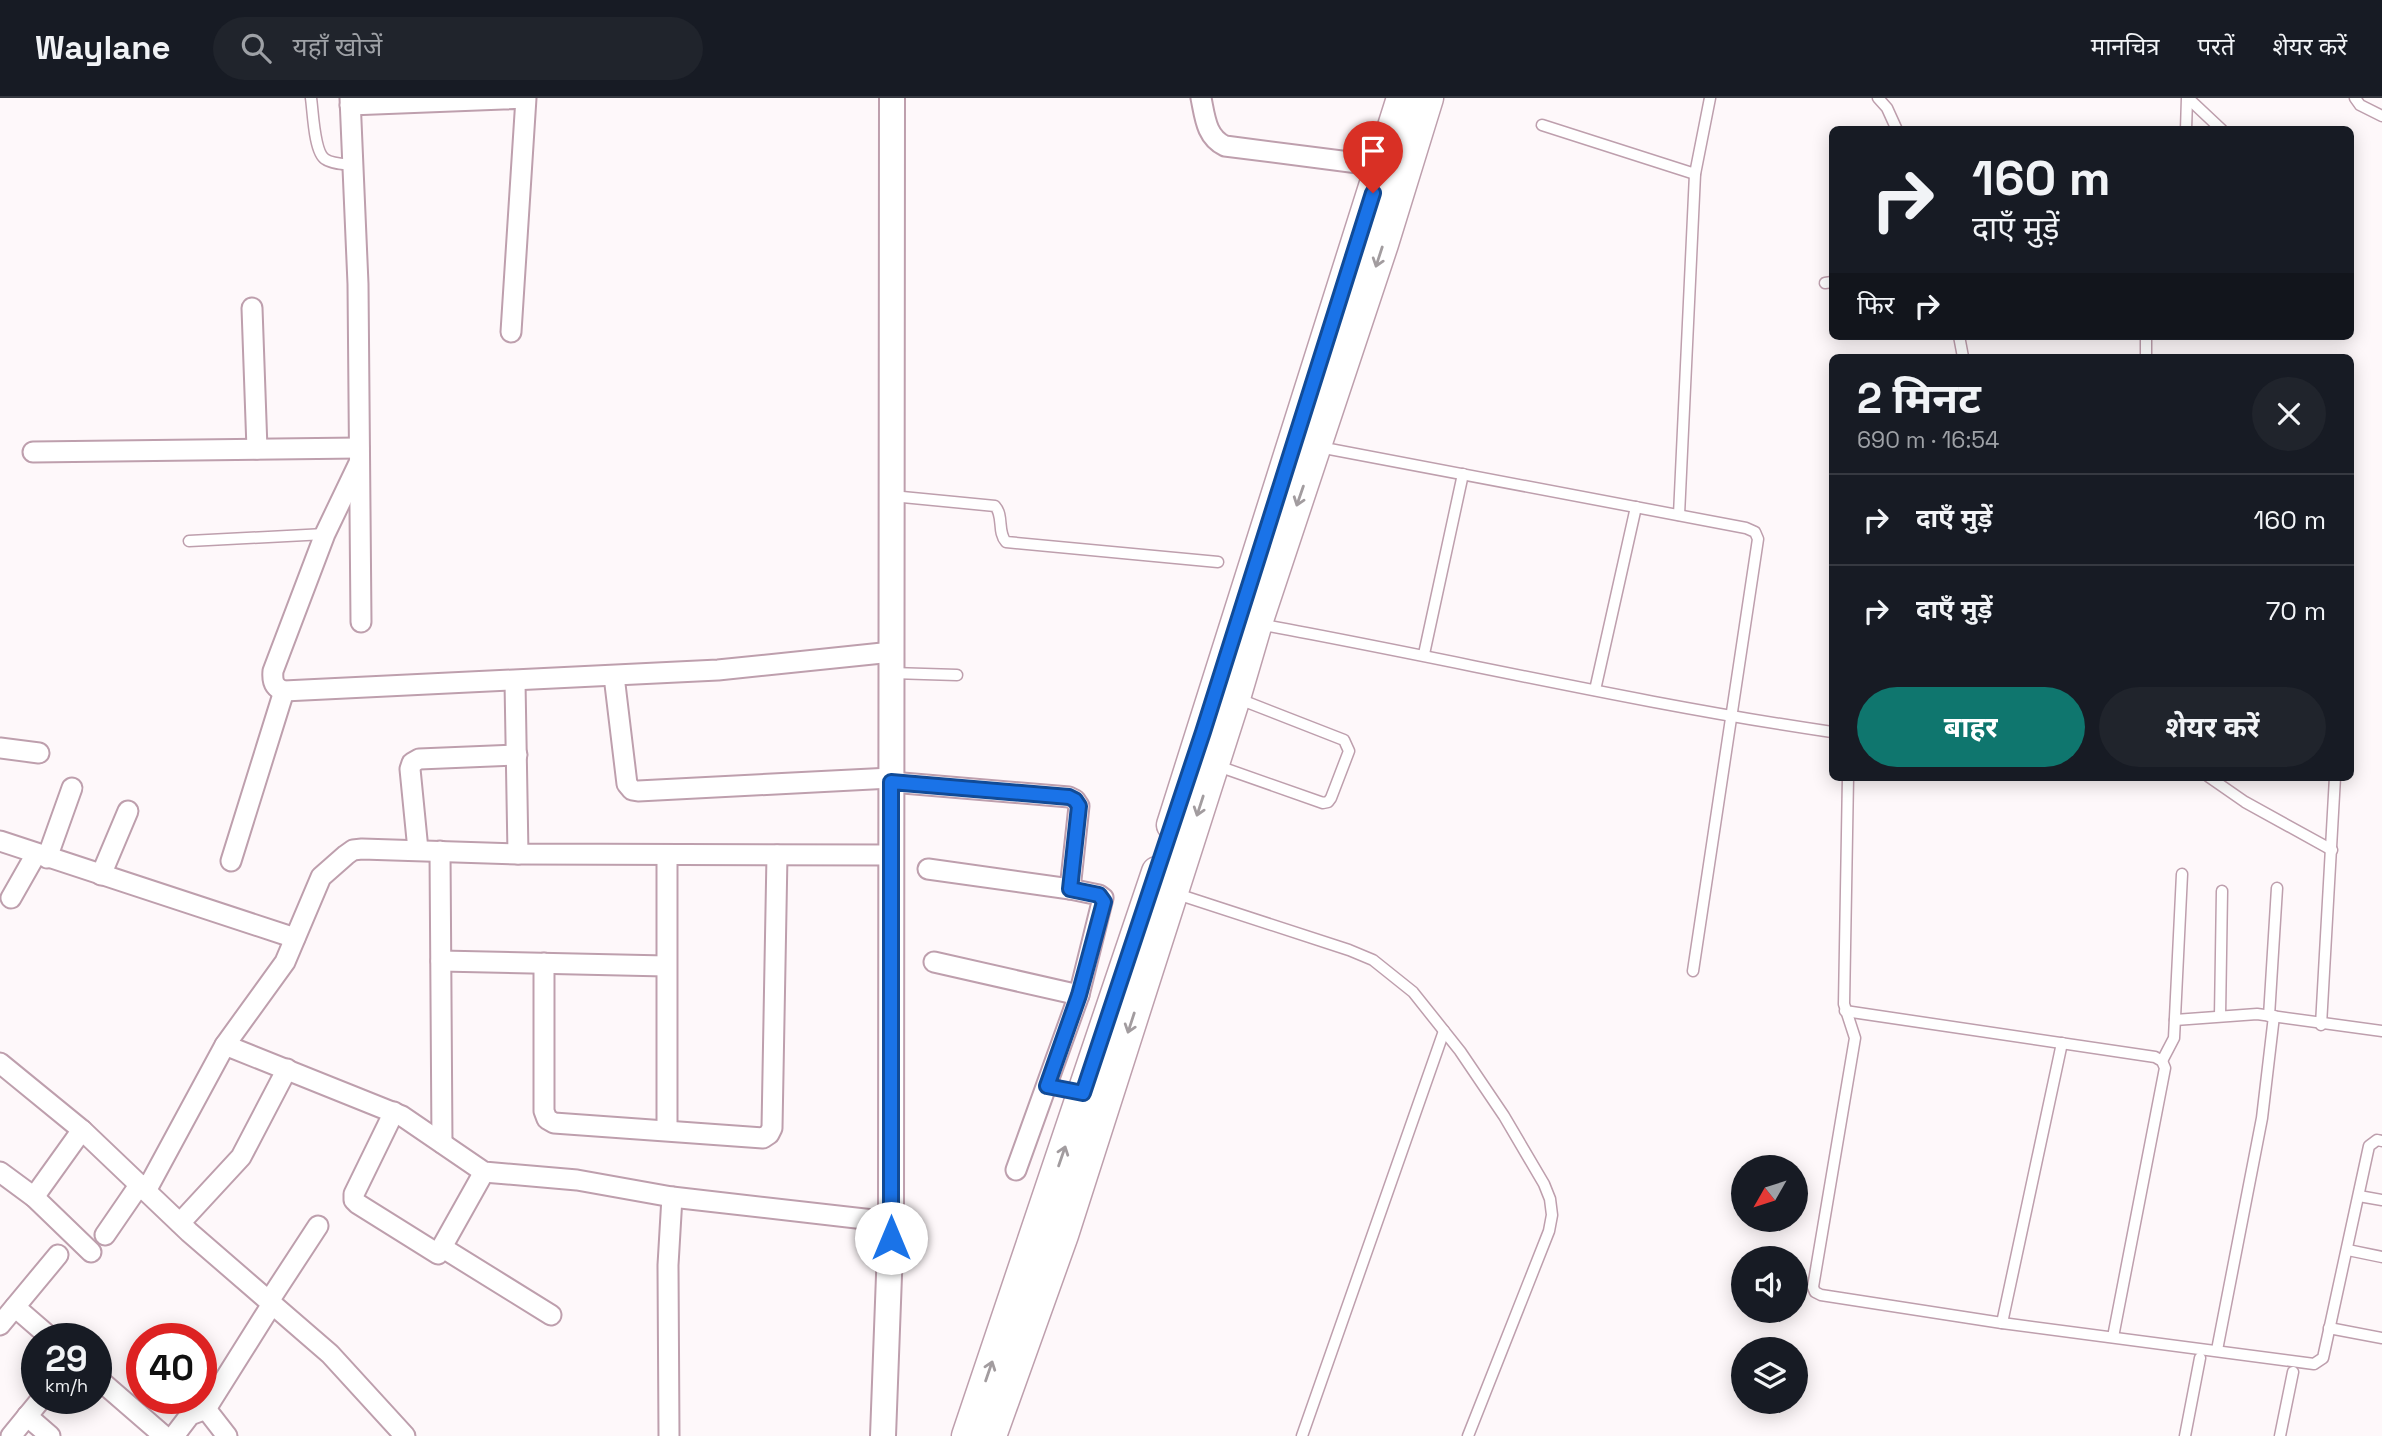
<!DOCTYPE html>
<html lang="hi">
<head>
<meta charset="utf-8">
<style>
	:root { --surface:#171b24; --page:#20242c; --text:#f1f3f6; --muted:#9ea1a6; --line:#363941; --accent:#0f766e }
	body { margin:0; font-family:"Space Grotesk","Noto Sans Devanagari",sans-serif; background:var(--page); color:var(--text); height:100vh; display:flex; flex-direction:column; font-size:26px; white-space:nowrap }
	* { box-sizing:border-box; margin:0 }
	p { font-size:23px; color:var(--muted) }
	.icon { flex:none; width:38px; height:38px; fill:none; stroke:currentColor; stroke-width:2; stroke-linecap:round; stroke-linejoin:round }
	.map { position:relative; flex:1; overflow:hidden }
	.panel { position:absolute; left:1829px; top:256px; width:525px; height:427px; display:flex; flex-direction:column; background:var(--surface); border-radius:10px; box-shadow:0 4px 18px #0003 }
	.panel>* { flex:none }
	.hud { position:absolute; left:1829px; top:28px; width:525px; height:214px; border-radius:10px; box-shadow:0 4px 18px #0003; background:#171b24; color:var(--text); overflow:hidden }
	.needle { width:46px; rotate:231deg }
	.fabs { position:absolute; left:1731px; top:1057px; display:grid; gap:14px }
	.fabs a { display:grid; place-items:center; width:77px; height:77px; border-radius:50%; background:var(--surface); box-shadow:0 4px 18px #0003; font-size:35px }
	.speed { position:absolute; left:21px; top:1225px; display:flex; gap:14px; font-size:35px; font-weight:700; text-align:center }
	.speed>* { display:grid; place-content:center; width:91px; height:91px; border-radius:50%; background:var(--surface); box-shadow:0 4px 18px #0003; line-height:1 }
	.speed small { font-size:18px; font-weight:400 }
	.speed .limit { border:10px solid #d22; background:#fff; color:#111 }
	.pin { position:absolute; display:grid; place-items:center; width:60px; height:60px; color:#fff; margin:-72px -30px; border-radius:50% 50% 50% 0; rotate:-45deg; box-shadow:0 0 7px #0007 }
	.pin .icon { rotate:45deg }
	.me { position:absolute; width:77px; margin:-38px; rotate:0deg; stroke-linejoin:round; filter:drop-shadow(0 0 5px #0008) }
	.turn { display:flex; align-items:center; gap:24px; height:147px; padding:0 28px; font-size:32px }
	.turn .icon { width:91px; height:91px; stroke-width:2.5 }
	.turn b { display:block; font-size:49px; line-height:60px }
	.then { display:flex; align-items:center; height:66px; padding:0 28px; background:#0003; gap:14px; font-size:26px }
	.round { display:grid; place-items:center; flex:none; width:74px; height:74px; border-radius:37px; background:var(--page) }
	.overview { display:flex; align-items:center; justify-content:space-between; height:119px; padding:0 28px }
	h1 { font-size:42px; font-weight:700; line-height:52px }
	.button { display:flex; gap:14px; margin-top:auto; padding:14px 28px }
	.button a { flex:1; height:80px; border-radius:42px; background:var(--accent); color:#fff; font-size:28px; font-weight:700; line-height:80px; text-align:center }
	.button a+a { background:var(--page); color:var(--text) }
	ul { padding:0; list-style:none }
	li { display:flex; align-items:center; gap:21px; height:91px; padding:0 28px; border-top:2px solid var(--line) }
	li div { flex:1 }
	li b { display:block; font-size:26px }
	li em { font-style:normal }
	header { display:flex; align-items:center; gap:42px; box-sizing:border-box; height:98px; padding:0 35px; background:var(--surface); border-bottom:2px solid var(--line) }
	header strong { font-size:33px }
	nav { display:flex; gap:38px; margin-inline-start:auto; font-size:24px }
	.search { width:490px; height:63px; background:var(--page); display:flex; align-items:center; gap:18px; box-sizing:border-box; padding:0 24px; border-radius:38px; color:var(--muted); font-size:26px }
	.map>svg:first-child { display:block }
</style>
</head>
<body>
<header>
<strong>Waylane</strong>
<div class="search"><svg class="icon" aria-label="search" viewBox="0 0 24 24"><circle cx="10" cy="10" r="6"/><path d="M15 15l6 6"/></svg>यहाँ खोजें</div>
<nav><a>मानचित्र</a><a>परतें</a><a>शेयर करें</a></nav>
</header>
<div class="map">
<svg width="2382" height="1338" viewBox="0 0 2382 1338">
	<rect width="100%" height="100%" fill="#fef8fa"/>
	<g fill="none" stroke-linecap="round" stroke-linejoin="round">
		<g stroke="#be9fad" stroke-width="13">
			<g id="service">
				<path d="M311,0C313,13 314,54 325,61C332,66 344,66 353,67"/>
				<polyline points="1878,0 1887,10 1897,32"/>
				<polyline points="2188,0 2222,32"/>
				<polyline points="2355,0 2360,7 2382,18"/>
				<polyline points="1542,27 1695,76"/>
				<polyline points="2186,32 2187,0"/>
				<polyline points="1825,185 1832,184"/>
				<polyline points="1959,238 1963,259"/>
				<polyline points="2146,238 2146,259"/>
				<polyline points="1319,349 1746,430 1755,434 1758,441 1693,873"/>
				<path d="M892,398L995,408C1004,418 997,434 1006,444L1218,464"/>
				<polyline points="1679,417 1695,76 1710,0"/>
				<polyline points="189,443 325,436"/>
				<path d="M1258,526C1450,561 1640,606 1832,634"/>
				<polyline points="1424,556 1463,376"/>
				<polyline points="892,575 957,577"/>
				<polyline points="1595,592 1636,409"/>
				<polyline points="1218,668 1323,705 1328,704 1331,700 1349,653 1344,642 1239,601"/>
				<polyline points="1848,679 1844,906 1855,940 1813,1189 1815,1194 1821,1197 2002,1225 2314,1266 2323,1260 2369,1048 2377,1042 2382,1043"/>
				<polyline points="2209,679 2245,704 2332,752"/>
				<polyline points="1174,795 1349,852 1373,862 1413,894 1460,953 1504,1018 1544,1086 1550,1101 1552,1117 1549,1133 1468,1338"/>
				<polyline points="1845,913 2155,959 2162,963 2165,970 2113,1239"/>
				<polyline points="2220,918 2222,793"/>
				<polyline points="2269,918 2277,790"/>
				<polyline points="2175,922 2257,916 2382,933"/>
				<polyline points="2321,927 2335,679"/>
				<polyline points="2162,963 2174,940 2182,776"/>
				<polyline points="2359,1098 2382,1102"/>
				<polyline points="2348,1152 2382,1159"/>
				<polyline points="2002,1225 2062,945"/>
				<polyline points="2329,1230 2382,1240"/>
				<polyline points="2217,1252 2262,1020 2274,918"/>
				<polyline points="1302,1338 1444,933"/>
				<polyline points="2185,1338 2200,1260"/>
				<polyline points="2280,1338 2293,1274"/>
			</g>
		</g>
		<g stroke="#be9fad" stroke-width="23">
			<g id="minor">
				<polyline points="350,0 358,186 361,524"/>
				<path d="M1201,0C1205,19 1206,39 1225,48L1381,68"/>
				<polyline points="350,7 526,0 511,234"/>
				<polyline points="252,210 257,351"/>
				<polyline points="33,354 359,350"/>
				<path d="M359,365L325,436L273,573C272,583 274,590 284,593L718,572L892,554"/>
				<polyline points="614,578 627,686 632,692 638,693 891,680"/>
				<polyline points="515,584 518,756"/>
				<polyline points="0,650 39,655"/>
				<polyline points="891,684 1069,699 1075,702 1079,708 1070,791"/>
				<polyline points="0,743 295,840"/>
				<polyline points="418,752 410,671 412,665 419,661 517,657"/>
				<polyline points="440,753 442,1045"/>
				<polyline points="47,760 72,690"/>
				<polyline points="231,763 284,593"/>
				<polyline points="928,771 1070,791 1099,797 1103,800 1079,897 1016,1072"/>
				<polyline points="101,777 128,713"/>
				<polyline points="11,800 36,756"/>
				<polyline points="441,863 666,868"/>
				<polyline points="934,864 1079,897"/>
				<polyline points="544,865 544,1013 547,1021 554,1025 763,1040 769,1036 772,1030 777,757"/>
				<polyline points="225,947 285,864 321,779 346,757 353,752 362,751 518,756 891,757"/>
				<polyline points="0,965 82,1032 189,1134 330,1256 405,1338"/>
				<polyline points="394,1014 354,1096 354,1102 358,1106 438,1156 484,1074"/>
				<polyline points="667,1032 667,757"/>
				<polyline points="0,1074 34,1099 91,1154"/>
				<polyline points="146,1093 225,947 402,1018 484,1074 577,1082 672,1099 891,1124"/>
				<polyline points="34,1099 82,1032"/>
				<polyline points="180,1125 241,1059 287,971"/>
				<polyline points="105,1137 140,1086"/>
				<polyline points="443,1150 551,1217"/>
				<polyline points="269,1203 318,1128"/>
				<polyline points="15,1209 52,1241"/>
				<polyline points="0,1227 58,1157"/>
				<polyline points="96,1279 164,1338"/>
				<polyline points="206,1311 227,1338"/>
				<polyline points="27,1318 50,1338"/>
				<polyline points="11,1338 42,1300"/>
				<polyline points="174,1338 190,1317 206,1311 272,1206"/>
				<polyline points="669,1338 668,1167 672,1099"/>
			</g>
		</g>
		<g stroke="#be9fad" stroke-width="28">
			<polyline id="tertiary" points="883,1338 891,1124 892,0"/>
		</g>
		<g stroke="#be9fad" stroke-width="33">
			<g id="primary">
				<polyline points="1172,727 1402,0"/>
				<polyline points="967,1338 1157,774"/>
				<polyline points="991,1338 1063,1137 1235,600 1257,525 1383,146 1428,0"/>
			</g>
		</g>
		<use href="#service" stroke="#fff" stroke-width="10"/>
		<use href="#minor" stroke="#fff" stroke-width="19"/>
		<use href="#tertiary" stroke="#fff" stroke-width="24"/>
		<use href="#primary" stroke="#fff" stroke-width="30"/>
	</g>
	<defs><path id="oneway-shaft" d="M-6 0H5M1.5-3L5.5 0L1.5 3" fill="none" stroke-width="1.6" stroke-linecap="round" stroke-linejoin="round" transform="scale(1.75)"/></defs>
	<g stroke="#a29c9f">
		<use href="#oneway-shaft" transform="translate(1379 159) rotate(108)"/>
		<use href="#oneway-shaft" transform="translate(1300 398) rotate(109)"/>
		<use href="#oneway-shaft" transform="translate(1200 708) rotate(108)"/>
		<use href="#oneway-shaft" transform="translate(1131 925) rotate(108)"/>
		<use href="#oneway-shaft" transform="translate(1062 1058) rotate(-71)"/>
		<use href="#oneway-shaft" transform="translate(989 1273) rotate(-71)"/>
	</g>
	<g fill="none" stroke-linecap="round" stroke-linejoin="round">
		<g stroke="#114b97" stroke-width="18">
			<polyline id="route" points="891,1140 891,684 1069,699 1075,702 1079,708 1070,791 1099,797 1104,804 1079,897 1047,988 1083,995 1203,634 1373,95"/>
		</g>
		<use href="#route" stroke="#1a73e8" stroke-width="12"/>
	</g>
</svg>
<div class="fabs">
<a><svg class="needle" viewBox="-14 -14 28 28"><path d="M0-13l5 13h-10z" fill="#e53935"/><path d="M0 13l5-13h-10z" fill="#9ea1a6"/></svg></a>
<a><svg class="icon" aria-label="sound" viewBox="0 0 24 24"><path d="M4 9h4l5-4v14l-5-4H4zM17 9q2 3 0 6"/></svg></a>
<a><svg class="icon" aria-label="layers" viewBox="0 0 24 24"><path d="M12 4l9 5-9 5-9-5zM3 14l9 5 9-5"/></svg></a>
</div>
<div class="speed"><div>29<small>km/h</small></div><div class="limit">40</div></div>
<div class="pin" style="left:1373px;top:95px;background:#d93025"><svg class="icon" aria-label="arrive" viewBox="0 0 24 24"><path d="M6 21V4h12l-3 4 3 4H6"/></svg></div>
<svg class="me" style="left:891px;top:1140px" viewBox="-20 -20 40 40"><circle r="19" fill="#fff"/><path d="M0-13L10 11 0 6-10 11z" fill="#1a73e8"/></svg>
<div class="hud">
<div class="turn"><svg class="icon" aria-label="right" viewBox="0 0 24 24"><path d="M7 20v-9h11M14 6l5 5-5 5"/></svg><div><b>160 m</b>दाएँ मुड़ें</div></div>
<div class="then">फिर<svg class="icon" aria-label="right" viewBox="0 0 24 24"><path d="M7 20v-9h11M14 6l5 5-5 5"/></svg></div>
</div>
<section class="panel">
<div class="overview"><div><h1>2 मिनट</h1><p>690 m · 16:54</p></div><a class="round"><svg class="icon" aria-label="close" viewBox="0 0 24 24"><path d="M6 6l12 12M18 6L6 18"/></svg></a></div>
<ul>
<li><svg class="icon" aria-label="right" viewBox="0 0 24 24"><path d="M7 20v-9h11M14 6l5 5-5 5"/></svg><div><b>दाएँ मुड़ें</b></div><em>160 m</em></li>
<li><svg class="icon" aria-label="right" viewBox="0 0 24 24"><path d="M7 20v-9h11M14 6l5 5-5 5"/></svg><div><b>दाएँ मुड़ें</b></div><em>70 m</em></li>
</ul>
<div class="button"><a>बाहर</a><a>शेयर करें</a></div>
</section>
</div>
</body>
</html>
